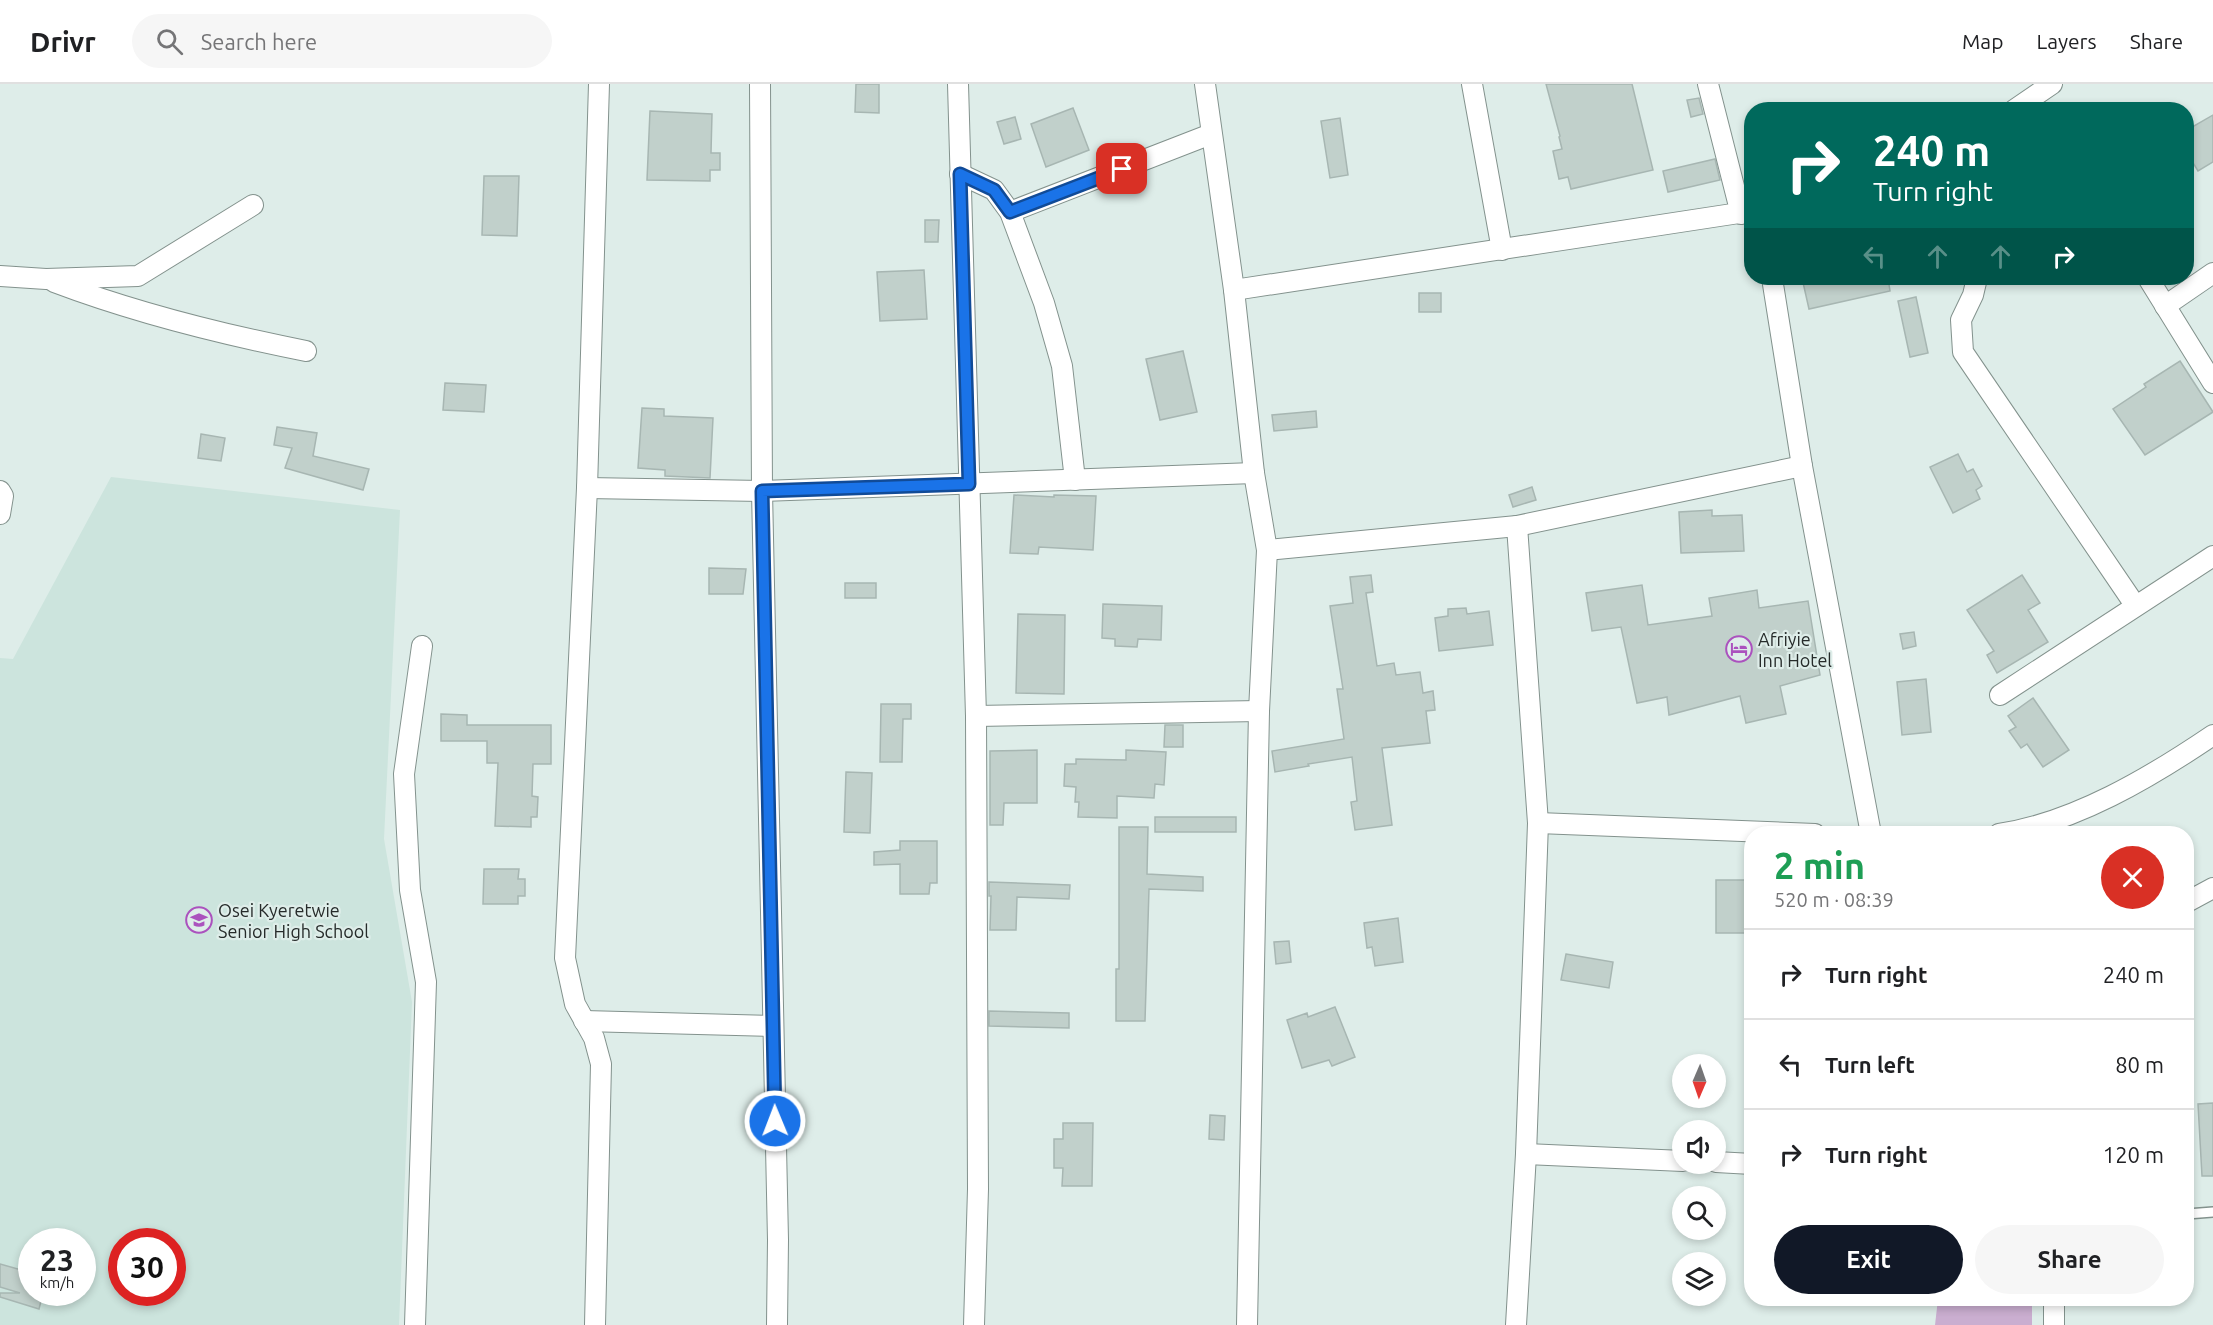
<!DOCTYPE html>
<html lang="en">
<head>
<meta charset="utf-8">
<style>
	:root { --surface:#fff; --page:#f6f6f6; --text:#202124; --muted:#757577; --line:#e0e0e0; --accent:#111827 }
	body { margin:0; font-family:Ubuntu,sans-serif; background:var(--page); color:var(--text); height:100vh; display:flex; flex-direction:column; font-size:22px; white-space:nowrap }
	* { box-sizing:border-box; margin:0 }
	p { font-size:20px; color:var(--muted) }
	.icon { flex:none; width:33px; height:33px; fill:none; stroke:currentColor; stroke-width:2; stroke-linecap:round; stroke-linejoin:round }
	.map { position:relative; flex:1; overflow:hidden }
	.details { position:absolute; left:1744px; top:742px; width:450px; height:480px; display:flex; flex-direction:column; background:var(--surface); border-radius:24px; box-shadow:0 3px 9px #0003 }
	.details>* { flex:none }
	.guide { position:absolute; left:1744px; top:18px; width:450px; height:183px; border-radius:24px; box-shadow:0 3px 9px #0003; background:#00695c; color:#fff; overflow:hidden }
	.needle { width:39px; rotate:182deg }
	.fabs { position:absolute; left:1672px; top:970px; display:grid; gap:12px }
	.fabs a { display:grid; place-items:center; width:54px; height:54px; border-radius:50%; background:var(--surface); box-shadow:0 3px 9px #0003; font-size:30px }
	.speed { position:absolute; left:18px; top:1144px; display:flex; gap:12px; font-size:30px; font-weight:700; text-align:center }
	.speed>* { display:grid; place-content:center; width:78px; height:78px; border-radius:50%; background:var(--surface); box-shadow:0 3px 9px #0003; line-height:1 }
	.speed small { font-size:15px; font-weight:400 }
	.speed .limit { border:9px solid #d22; background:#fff; color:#111 }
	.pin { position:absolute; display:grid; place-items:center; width:51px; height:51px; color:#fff; margin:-26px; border-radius:12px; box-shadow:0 3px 9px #0006 }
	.me { position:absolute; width:66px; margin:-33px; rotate:359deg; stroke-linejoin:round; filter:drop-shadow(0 0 4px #0008) }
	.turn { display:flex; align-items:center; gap:21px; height:126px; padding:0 30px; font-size:27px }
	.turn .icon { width:78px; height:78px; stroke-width:2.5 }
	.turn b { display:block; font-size:42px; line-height:51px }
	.lanes { display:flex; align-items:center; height:57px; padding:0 30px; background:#0003; justify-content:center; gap:30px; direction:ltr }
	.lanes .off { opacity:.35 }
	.round { display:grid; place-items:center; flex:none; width:63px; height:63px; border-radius:32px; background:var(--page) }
	.overview { display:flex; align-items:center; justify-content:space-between; height:102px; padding:0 30px }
	h1 { font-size:36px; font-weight:600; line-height:45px; color:#1e9e55 }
	.primary-button { display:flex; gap:12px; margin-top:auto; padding:12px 30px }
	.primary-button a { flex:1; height:69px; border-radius:36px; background:var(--accent); color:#fff; font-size:24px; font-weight:600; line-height:69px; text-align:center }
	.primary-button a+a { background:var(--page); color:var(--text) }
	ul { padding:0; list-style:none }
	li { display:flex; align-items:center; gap:18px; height:90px; padding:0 30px; border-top:2px solid var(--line) }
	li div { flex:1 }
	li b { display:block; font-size:22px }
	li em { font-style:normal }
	header { display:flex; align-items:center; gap:36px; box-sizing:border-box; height:84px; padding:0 30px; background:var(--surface); border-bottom:2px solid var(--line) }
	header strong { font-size:28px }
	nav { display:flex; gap:33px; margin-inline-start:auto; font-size:21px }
	.search { width:420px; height:54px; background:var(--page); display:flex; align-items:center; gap:15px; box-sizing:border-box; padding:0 21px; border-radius:33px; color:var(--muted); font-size:22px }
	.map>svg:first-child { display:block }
</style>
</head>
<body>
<header>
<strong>Drivr</strong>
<div class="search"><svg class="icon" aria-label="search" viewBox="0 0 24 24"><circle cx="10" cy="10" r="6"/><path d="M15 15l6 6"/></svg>Search here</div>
<nav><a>Map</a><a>Layers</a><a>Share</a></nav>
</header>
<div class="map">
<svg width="2213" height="1241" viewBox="0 0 2213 1241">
	<rect width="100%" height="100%" fill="#deede9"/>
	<path fill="#cce4dd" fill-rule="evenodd" d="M111,393L400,426L384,755L412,918L399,1241H0V574L13,575ZM32,1158H82V1209H32ZM122,1158H172V1209H122Z"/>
	<polygon fill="#caaed0" points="1938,1215 2032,1215 2032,1241 1935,1241"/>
	<g fill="#c1d0cb" stroke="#a7b6b2" stroke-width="1.5">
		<polygon points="856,0 879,0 879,29 855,28"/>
		<polygon points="1546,0 1632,0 1653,86 1571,105 1568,93 1559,95 1553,67 1562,65 1559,53 1560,52"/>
		<polygon points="1699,14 1703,30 1691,33 1687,16"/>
		<polygon points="1073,24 1089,66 1046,83 1031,40"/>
		<polygon points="650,27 712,30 711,69 720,69 720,86 710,86 710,97 647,96"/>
		<polygon points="2213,31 2213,78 2198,87 2187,69 2187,46"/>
		<polygon points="1015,33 1021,55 1004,60 997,38"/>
		<polygon points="1340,34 1348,91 1330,94 1321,37"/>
		<polygon points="1715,75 1720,96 1668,108 1663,87"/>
		<polygon points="484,92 519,92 517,152 482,151"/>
		<polygon points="925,136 939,136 938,158 925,158"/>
		<polygon points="924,186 927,235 880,237 877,188"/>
		<polygon points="1802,194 1888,194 1890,207 1809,225"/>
		<rect x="1419" y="209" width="22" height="19"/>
		<polygon points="1916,213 1928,269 1910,273 1898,217"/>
		<polygon points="1183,267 1197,328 1160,336 1146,275"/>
		<polygon points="2180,277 2213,328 2145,371 2113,325 2146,303 2144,300"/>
		<polygon points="445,299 486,301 484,328 443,326"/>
		<polygon points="642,324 664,325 664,332 713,334 710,394 665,392 665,386 638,384"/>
		<polygon points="1316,327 1317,343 1274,347 1272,331"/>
		<polygon points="277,343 317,349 313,372 369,385 363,406 285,384 292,364 274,361"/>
		<polygon points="201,350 225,354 221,377 198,374"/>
		<polygon points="1958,370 1967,388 1973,385 1982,402 1976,406 1980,415 1953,429 1930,383"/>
		<polygon points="1532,403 1536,416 1513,423 1509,411"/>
		<polygon points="1014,411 1054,413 1054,411 1096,412 1093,466 1039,463 1038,470 1010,469"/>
		<polygon points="1712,426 1712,432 1742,431 1744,467 1681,469 1679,428"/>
		<polygon points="709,484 746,485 743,510 709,510"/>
		<polygon points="1371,491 1373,508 1366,509 1377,582 1394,579 1396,591 1420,588 1423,609 1433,607 1435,626 1426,627 1430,659 1382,664 1392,741 1355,746 1351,718 1357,717 1352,673 1308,680 1309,682 1275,688 1272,667 1344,655 1337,605 1343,605 1330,522 1353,519 1350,493"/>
		<polygon points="2022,491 2040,519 2028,526 2048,558 1997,589 1987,571 1994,567 1967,526"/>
		<rect x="845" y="499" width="31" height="15"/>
		<polygon points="1642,501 1648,541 1712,532 1709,514 1757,506 1759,524 1808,517 1820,591 1780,602 1786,630 1746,639 1740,612 1669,631 1667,613 1637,619 1621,543 1592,547 1586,509"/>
		<polygon points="1103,520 1162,522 1161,556 1138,555 1137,563 1115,562 1115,555 1102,554"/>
		<polygon points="1466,524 1467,530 1489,527 1493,561 1439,567 1435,534 1448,532 1448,525"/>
		<polygon points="1018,530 1065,531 1064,610 1016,609"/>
		<polygon points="1914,548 1916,562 1903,565 1900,550"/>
		<polygon points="1926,595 1931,648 1902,651 1897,598"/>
		<polygon points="2033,614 2069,666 2043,683 2027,660 2021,664 2009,647 2016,643 2008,632"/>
		<polygon points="881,620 911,620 911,635 903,635 902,678 880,678"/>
		<polygon points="441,630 467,631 467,641 551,641 551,680 533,680 532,712 538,713 537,733 531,733 531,743 495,742 498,679 487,679 487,657 441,657"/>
		<polygon points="1165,641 1183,641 1183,663 1164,663"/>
		<polygon points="1037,666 1037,719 1004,719 1003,741 990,741 990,667"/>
		<polygon points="1126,666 1166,668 1164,701 1155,700 1154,714 1117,712 1117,734 1078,733 1079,718 1075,718 1076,703 1064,702 1065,680 1076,680 1076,675 1126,676"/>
		<polygon points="846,688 872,689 870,749 844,748"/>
		<rect x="1155" y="733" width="81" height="15"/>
		<polygon points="1119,743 1148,743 1147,790 1203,793 1203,807 1149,805 1145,937 1116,937 1116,885 1119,885"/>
		<polygon points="900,757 937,757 937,799 930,799 929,810 900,810 900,780 874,781 874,768 900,766"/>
		<polygon points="484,785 519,785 518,795 525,795 525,812 518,812 518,820 483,820"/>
		<rect x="1716" y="796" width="36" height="53"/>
		<polygon points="989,798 1070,801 1069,815 1017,813 1016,846 990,846 991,812 989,812"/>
		<polygon points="1398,834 1403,878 1375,882 1372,863 1367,864 1364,839"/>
		<polygon points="1289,857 1291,878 1276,880 1274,858"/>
		<polygon points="1566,870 1613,878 1609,904 1561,896"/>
		<polygon points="1335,923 1355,973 1332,982 1329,976 1302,984 1287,936 1307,929 1308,933"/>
		<polygon points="989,927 1069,929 1069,944 989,942"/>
		<polygon points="2213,1019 2213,1092 2202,1092 2198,1020"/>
		<polygon points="1210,1031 1225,1032 1224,1056 1209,1055"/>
		<polygon points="1063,1039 1093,1039 1092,1102 1062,1102 1063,1084 1054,1084 1054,1055 1063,1055"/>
		<polygon points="0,1180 32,1189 32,1209 43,1209 39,1225 0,1213 0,1209 20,1209 0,1203"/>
	</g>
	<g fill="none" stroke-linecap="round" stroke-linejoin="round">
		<g stroke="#83928d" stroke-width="12">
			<polyline id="service" points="2187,1130 2213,1128"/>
		</g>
		<g stroke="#83928d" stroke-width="22">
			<g id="minor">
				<polyline points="760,0 762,407 778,1156 777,1241"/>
				<polyline points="958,0 976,632 978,1105 974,1241"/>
				<polyline points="1205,0 1234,206 1254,389 1267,466 1259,627 1247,1241"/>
				<polyline points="1472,0 1502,166"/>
				<polyline points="1708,0 1741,130"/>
				<polyline points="2014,26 2052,0"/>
				<polyline points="960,90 994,106 1010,128 1044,219 1062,282 1075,396"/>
				<polyline points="1010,128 1211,50"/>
				<polyline points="0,192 46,195 138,192 253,121"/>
				<polyline points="1772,194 1802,382 1871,750"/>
				<polyline points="1977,194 1973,211 1961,236 1963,268 2135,521"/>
				<polyline points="2148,194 2213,299"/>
				<path d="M54,198C136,229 220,250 306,267"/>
				<polyline points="1234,206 1752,127"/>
				<polyline points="2165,222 2213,189"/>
				<polyline points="587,404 762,407 1254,389"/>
				<polyline points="0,407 3,412 0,430"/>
				<polyline points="1267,466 1517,442 1802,382"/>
				<polyline points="2000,611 2213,472"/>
				<polyline points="976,632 1259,627"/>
				<polyline points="1538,739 1815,750"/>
				<path d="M1999,750C2074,739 2151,693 2213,651"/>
				<polyline points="2187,818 2213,804"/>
				<polyline points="584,937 773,942"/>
				<polyline points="1526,1070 1683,1077"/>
				<polyline points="1716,1078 1752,1080"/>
				<polyline points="415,1241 426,898 410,806 404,690 422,562"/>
				<polyline points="595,1241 601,980 594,954 575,920 565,874 587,404 599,0"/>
				<polyline points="1516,1241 1526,1070 1538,739 1517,442"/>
				<polyline points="2054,1241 2054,1215"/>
			</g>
		</g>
		<use href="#service" stroke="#fff" stroke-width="9"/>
		<use href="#minor" stroke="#fff" stroke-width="20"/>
	</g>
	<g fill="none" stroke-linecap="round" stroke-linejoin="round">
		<g stroke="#114b97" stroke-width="15">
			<polyline id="route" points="775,1037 762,407 969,400 960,90 994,106 1010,128 1122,85"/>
		</g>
		<use href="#route" stroke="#1a73e8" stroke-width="10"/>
	</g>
	<defs>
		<g id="hotel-ring" transform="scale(1.35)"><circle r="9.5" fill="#deede9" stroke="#ab52be" stroke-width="1.5"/><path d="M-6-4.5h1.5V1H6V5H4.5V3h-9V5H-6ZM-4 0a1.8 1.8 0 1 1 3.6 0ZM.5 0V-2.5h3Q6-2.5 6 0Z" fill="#ab52be"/></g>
		<g id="school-ring" transform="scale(1.35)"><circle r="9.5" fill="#deede9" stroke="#ab52be" stroke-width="1.5"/><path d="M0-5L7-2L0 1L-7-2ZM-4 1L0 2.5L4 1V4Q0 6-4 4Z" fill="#ab52be"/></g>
	</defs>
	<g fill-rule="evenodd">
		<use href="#hotel-ring" x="1739" y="565"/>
		<use href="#school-ring" x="199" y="836"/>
	</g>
	<g text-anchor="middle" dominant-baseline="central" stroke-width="4.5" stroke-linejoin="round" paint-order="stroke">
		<g font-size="18" fill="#262b2a" stroke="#deede9" text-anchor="start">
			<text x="1758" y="555">Afriyie<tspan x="1758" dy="21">Inn Hotel</tspan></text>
			<text x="218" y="826">Osei Kyeretwie<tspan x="218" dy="21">Senior High School</tspan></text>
		</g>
	</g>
</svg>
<div class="fabs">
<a><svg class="needle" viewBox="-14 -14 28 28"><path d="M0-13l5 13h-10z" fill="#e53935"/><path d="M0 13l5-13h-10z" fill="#757577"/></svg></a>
<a><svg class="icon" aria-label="sound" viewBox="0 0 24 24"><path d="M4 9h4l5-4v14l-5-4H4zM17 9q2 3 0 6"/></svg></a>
<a><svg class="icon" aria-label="search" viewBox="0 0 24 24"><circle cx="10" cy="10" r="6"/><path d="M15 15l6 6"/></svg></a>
<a><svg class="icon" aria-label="layers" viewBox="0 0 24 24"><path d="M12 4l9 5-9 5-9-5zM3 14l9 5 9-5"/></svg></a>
</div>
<div class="speed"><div>23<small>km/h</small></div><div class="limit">30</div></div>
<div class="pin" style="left:1122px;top:85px;background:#d93025"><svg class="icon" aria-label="arrive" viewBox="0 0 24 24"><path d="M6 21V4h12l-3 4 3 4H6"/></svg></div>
<svg class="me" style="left:775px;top:1037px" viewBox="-20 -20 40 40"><circle r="17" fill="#1a73e8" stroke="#fff" stroke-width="3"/><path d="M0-11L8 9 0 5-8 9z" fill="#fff"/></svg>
<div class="guide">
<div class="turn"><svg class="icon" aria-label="right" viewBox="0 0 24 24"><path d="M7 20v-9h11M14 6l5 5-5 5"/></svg><div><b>240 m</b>Turn right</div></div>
<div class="lanes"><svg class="icon off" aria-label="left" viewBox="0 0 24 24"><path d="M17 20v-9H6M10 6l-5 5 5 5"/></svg><svg class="icon off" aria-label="ahead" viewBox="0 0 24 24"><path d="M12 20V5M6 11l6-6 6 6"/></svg><svg class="icon off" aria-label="ahead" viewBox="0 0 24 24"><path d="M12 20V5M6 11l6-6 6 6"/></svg><svg class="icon" aria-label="right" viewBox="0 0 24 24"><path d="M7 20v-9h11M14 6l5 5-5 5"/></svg></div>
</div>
<section class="details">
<div class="overview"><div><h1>2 min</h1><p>520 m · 08:39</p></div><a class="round" style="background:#d93025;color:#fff"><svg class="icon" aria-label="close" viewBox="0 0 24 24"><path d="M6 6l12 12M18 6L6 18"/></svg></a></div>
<ul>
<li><svg class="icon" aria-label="right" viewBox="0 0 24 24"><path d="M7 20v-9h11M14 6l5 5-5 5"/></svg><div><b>Turn right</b></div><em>240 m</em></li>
<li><svg class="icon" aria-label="left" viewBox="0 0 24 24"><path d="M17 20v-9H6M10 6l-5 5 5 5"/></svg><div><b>Turn left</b></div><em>80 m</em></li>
<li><svg class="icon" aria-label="right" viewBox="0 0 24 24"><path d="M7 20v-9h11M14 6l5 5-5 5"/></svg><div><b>Turn right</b></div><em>120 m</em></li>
</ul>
<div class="primary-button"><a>Exit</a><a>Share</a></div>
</section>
</div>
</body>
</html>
